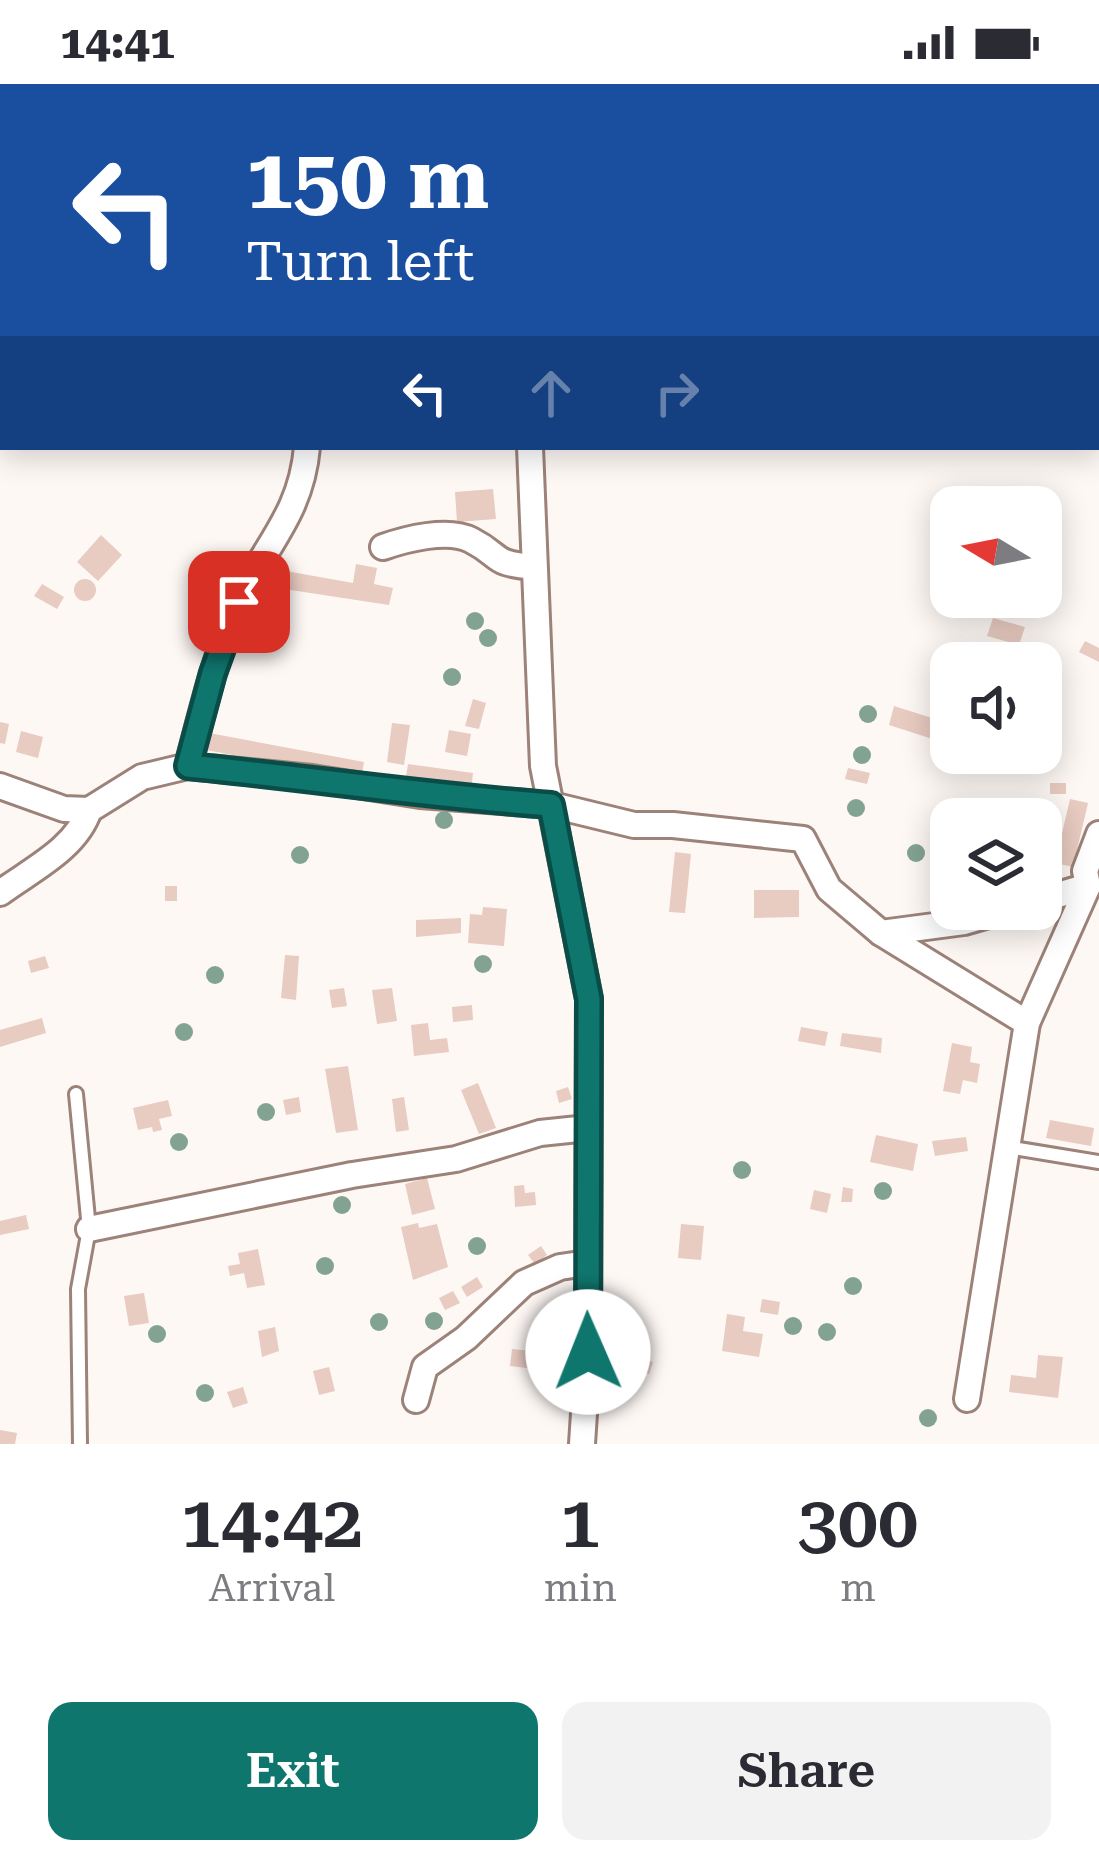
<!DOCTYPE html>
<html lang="en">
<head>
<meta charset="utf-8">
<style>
	:root { --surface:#fff; --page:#f2f2f3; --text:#2b2b33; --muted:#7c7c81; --accent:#0f766e }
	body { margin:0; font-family:"Roboto Serif",serif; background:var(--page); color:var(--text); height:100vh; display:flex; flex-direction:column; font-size:45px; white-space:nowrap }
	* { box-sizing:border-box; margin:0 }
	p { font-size:39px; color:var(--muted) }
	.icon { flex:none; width:66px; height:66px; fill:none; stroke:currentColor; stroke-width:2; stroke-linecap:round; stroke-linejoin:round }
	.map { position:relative; height:1360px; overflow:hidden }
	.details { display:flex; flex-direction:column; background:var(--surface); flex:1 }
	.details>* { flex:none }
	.top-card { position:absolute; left:0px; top:0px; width:1101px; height:366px; box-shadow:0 6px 30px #0003; background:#1a4fa0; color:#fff; overflow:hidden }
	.needle { width:78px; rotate:280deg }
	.tools { position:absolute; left:930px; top:402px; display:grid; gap:24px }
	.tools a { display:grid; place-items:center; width:132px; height:132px; border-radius:24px; background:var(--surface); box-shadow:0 6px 30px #0003; font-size:60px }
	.pin { position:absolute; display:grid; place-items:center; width:102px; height:102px; color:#fff; margin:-51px; border-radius:24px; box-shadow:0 6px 18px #0006 }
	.me { position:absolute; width:132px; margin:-66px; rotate:359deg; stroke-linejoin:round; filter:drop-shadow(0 0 9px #0008) }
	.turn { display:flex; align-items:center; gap:42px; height:252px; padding:0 48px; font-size:54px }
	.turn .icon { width:156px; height:156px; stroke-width:2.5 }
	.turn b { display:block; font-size:84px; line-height:102px }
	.lanes { display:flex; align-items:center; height:114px; padding:0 48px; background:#0003; justify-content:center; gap:60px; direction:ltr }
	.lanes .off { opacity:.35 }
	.eta { display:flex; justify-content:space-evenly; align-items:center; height:204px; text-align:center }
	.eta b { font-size:72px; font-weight:600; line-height:84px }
	.button { display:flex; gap:24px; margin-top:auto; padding:24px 48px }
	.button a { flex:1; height:138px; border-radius:24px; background:var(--accent); color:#fff; font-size:48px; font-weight:600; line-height:138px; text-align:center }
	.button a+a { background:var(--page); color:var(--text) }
	.status { display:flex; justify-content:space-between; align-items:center; height:84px; padding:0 60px; background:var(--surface); direction:ltr }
	.status svg { height:33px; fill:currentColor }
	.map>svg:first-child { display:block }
</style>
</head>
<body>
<div class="status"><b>14:41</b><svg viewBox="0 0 49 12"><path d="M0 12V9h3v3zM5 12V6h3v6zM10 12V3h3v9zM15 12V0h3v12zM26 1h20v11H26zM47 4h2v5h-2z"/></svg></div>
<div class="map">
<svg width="1099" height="1360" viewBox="0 0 1099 1360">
	<rect width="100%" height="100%" fill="#fef8f5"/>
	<polygon fill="#a9d0b9" points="0,0 124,0 125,3 3,3 0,119"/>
	<g fill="#e8cbc1">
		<polygon points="493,405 496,435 457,438 455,408"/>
		<polygon points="101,451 122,471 98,497 77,478"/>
		<polygon points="356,480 377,484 374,500 393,504 389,521 271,503 275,485 353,499"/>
		<circle cx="85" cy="506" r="11"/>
		<polygon points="42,500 64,513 57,525 34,512"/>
		<polygon points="993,534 1025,543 1019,561 987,552"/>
		<polygon points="1085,557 1099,564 1099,578 1079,568"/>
		<polygon points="473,615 486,619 479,645 465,642"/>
		<polygon points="894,622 951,640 951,661 889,641"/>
		<polygon points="0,638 9,640 5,660 0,659"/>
		<polygon points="392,639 410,641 404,681 387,678"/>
		<polygon points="449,646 471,650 467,672 445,668"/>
		<polygon points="21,647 43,653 38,674 16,668"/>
		<polygon points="209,649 364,678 361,695 206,666"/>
		<polygon points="408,680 473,689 471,707 405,699"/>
		<polygon points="848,684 870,689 867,700 845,695"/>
		<rect x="1050" y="699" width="16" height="11"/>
		<polygon points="1070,715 1088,719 1073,783 1055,779"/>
		<polygon points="675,768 691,770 685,829 669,828"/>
		<rect x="165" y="802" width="12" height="15"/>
		<polygon points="754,806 799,806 799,833 754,834"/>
		<polygon points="483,823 507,825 504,862 468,859 470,830 482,831"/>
		<polygon points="461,834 461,849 416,853 416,836"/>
		<polygon points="285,871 299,872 296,916 281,914"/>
		<polygon points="45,872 49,884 31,889 28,877"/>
		<polygon points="344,904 347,922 332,924 329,906"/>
		<polygon points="392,904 397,937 377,940 372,906"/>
		<polygon points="472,921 473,936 453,938 452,923"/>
		<polygon points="42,934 46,949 0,963 0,946"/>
		<polygon points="428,939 430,956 447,954 449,968 414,972 411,941"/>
		<polygon points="801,943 828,948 825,962 798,957"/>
		<polygon points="842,949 882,954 881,969 840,962"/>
		<polygon points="952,959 972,963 970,978 980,980 977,999 963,996 960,1010 943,1007"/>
		<polygon points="348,982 358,1046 336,1049 325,985"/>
		<polygon points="478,999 496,1044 479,1050 461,1006"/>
		<polygon points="568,1003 572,1015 559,1019 556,1007"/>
		<polygon points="299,1013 301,1028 286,1031 283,1016"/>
		<polygon points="404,1013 409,1046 396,1048 392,1015"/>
		<polygon points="168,1016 172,1032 159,1035 162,1046 153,1048 152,1043 138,1046 133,1024"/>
		<polygon points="1050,1036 1094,1044 1091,1062 1046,1054"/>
		<polygon points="876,1051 918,1060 913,1087 870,1078"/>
		<polygon points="966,1053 968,1067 935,1072 932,1057"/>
		<polygon points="427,1094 435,1125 412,1131 405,1100"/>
		<polygon points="524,1101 525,1109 535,1108 536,1121 515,1123 514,1102"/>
		<polygon points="843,1103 853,1105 852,1118 841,1118"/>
		<polygon points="814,1106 831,1110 827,1129 810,1125"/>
		<polygon points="26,1131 29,1145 0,1151 0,1137"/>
		<polygon points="418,1139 419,1144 437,1140 448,1183 413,1196 401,1143"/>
		<polygon points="681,1140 704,1142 701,1176 678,1174"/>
		<polygon points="541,1162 547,1171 535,1180 528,1171"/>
		<polygon points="258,1165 265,1201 247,1204 244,1189 230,1192 228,1182 240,1180 238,1169"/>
		<polygon points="477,1193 483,1203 467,1213 461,1203"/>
		<polygon points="453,1207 460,1219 445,1226 439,1214"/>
		<polygon points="144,1209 149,1239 129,1242 124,1212"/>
		<polygon points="762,1215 780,1218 778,1231 760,1228"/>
		<polygon points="727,1230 745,1233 743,1247 763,1250 759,1273 722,1267"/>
		<polygon points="275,1243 279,1267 262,1273 258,1247"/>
		<polygon points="512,1265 553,1269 551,1287 510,1282"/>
		<polygon points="1038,1271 1063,1273 1058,1314 1009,1308 1011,1291 1036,1294"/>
		<polygon points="630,1272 653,1278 649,1290 627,1284"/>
		<polygon points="329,1283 335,1307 319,1311 313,1287"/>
		<polygon points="243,1303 248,1319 233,1324 227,1308"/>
		<polygon points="0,1346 17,1349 15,1360 0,1360"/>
	</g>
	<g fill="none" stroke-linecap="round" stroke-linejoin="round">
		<g stroke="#9c8278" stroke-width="18">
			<g id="lane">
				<polyline points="76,1010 89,1145 78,1205 80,1360"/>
				<polyline points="1007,1063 1099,1078"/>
			</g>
		</g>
		<g stroke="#9c8278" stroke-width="30">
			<g id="street">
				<polyline points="295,0 295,3"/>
				<polyline points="631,0 634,3"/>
				<polyline points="527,3 527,0"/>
				<polyline points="694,3 695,0"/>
				<polyline points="1056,3 1057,0"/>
				<polyline points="1098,216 1099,217"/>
				<polyline points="530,363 543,682 589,915 588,1268 582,1360"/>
				<path d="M383,463C406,455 448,444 471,456C504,473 489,479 534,483"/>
				<path d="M188,682C202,628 215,574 237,522C262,463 301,433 307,363"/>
				<polyline points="0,702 64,725 89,726 142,693 188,682 312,694 420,711 552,721 634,741 673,741 803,755 829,805 881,849 1027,939"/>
				<path d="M0,809C31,786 76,765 89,726"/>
				<polyline points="1041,816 1088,802 1085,787 1099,750"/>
				<polyline points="881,849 964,838 1009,825"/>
				<polyline points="89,1145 352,1091 456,1075 540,1049 588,1044"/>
				<polyline points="967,1315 1027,939 1088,802"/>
				<polyline points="416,1316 425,1283 466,1254 524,1199 560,1183 587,1179"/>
			</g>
		</g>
		<use href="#lane" stroke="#fff" stroke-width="12"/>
		<use href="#street" stroke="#fff" stroke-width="24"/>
	</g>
	<g fill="#83a392">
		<circle cx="475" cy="537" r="9"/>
		<circle cx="488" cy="554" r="9"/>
		<circle cx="452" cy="593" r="9"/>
		<circle cx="868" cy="630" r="9"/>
		<circle cx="862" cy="671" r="9"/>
		<circle cx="856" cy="724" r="9"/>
		<circle cx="444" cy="736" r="9"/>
		<circle cx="916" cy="769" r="9"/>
		<circle cx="300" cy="771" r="9"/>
		<circle cx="483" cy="880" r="9"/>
		<circle cx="215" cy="891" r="9"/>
		<circle cx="184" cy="948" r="9"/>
		<circle cx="266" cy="1028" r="9"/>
		<circle cx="179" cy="1058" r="9"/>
		<circle cx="742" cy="1086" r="9"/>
		<circle cx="883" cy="1107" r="9"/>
		<circle cx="342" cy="1121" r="9"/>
		<circle cx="477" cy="1162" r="9"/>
		<circle cx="325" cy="1182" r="9"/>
		<circle cx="853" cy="1202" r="9"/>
		<circle cx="434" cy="1237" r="9"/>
		<circle cx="379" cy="1238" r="9"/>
		<circle cx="793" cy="1242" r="9"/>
		<circle cx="827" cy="1248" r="9"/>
		<circle cx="157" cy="1250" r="9"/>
		<circle cx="205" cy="1309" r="9"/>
		<circle cx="928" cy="1334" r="9"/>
	</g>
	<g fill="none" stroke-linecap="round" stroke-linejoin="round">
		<g stroke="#0a4d48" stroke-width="30">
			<path id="route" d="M239,518L213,589L188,682C309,694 429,712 551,721L589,915L588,1268"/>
		</g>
		<use href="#route" stroke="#0f766e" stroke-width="21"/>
	</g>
</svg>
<div class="tools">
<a><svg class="needle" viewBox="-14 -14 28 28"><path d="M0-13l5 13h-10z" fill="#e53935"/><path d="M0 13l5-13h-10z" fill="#7c7c81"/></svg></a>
<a><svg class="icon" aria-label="sound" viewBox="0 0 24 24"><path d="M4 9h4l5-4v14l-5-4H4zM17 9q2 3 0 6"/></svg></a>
<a><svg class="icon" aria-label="layers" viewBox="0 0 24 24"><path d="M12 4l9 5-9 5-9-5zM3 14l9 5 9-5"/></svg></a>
</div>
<div class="pin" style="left:239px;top:518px;background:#d93025"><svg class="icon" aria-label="arrive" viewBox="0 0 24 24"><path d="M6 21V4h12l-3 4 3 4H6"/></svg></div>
<svg class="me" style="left:588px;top:1268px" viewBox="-20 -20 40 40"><circle r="19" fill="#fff"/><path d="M0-13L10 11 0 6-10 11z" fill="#0f766e"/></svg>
<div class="top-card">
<div class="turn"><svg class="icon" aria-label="left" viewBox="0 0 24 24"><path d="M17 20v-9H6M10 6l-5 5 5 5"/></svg><div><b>150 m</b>Turn left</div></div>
<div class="lanes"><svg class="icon" aria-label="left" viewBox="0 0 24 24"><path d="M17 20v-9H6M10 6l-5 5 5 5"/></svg><svg class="icon off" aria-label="ahead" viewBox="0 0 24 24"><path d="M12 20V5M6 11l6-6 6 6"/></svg><svg class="icon off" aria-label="right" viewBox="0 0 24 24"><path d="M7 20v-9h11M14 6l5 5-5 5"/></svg></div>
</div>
</div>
<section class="details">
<div class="eta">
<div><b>14:42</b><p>Arrival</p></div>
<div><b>1</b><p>min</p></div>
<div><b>300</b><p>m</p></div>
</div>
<div class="button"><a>Exit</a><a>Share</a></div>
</section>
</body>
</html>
